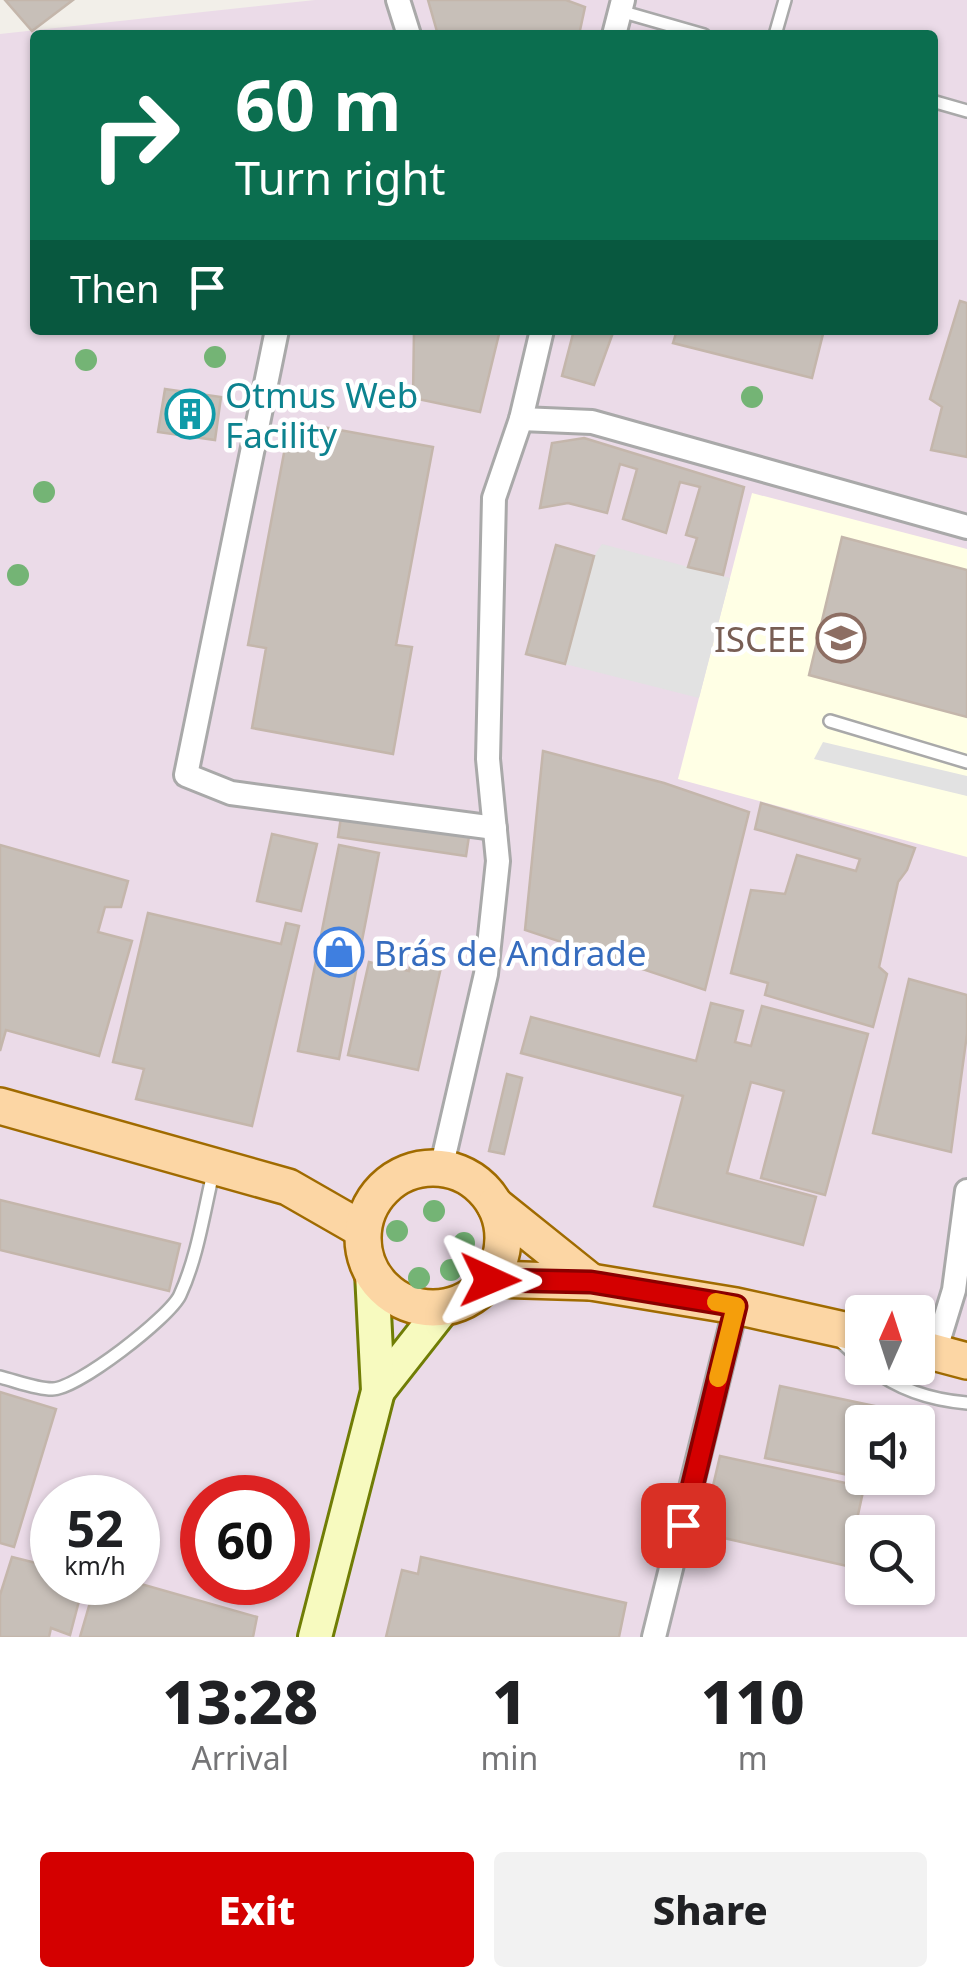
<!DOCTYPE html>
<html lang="en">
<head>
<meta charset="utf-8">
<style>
	:root { --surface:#fff; --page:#f2f2f2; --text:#202124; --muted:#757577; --accent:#d40000 }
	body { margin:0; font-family:"Noto Sans",sans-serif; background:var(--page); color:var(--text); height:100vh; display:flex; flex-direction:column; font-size:38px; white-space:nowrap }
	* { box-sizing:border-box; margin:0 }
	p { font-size:32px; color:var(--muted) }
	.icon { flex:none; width:55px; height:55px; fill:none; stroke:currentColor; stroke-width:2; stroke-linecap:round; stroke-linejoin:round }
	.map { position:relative; height:1637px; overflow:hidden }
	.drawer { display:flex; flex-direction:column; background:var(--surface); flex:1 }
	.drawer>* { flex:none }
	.guide { position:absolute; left:30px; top:30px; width:908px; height:305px; border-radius:10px; box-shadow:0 2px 8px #0004; background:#0b6e4f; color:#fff; overflow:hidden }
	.needle { width:65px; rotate:3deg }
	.buttons { position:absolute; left:845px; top:1295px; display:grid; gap:20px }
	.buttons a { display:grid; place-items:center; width:90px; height:90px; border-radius:10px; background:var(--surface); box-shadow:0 2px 8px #0004; font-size:50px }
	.speed { position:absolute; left:30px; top:1475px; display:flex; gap:20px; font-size:50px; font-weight:700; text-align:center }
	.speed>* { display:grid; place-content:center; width:130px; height:130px; border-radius:50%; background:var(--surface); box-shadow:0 2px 8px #0004; line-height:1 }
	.speed small { font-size:25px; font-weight:400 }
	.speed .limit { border:15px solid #d22; background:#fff; color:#111 }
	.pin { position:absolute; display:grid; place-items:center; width:85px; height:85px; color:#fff; margin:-42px; border-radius:20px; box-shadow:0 5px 15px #0006 }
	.me { position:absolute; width:110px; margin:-55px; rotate:91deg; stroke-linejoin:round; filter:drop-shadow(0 0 8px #0008) }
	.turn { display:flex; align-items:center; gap:35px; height:210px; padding:0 40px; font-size:45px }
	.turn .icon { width:130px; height:130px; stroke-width:2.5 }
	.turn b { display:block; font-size:70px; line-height:85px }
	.then { display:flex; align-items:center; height:95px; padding:0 40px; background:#0003; gap:20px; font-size:38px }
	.eta { display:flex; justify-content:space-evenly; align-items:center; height:170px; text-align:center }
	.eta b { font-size:60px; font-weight:800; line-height:70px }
	.button { display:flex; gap:20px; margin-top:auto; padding:20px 40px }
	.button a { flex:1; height:115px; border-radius:10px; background:var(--accent); color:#fff; font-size:40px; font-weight:800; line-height:115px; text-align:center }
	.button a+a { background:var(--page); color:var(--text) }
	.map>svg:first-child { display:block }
</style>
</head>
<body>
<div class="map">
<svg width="967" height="1637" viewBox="0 0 967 1637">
	<rect width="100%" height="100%" fill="#f2efe9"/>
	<path fill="#ebdbe8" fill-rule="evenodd" d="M315,0H967V1637H0V34ZM35,35H932V330H35ZM862,1312H918V1368H862ZM862,1422H918V1478H862ZM52,1498H138V1582H52ZM202,1498H288V1582H202ZM862,1532H918V1588H862Z"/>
	<polygon fill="#ffffe5" points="752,493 967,549 967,857 678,779"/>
	<g fill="#e2e2e2">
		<polygon points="602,544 730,578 699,698 565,664 594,556"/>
		<polygon points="823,742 967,776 967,796 814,759"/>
	</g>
	<g fill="#c7bfb8" stroke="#c4b6ab" stroke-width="2.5">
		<polygon points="5,0 73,0 32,31"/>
		<polygon points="428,0 566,0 585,7 579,35 438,35"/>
		<polygon points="960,301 967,303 967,457 931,450 942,407 930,399"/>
		<polygon points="414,330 500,330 480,412 413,398"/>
		<polygon points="574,330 614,330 594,385 562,376"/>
		<polygon points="677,330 824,330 812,378 673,343"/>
		<polygon points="165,389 221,397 215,440 158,432"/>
		<polygon points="290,421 433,447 396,645 412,647 393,754 252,728 266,648 248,645"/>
		<polygon points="584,438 744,487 723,575 688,567 697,538 686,535 700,487 680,482 666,533 623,519 637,469 620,464 607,513 568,503 540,508 552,443"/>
		<polygon points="842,537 967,570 967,717 809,675"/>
		<polygon points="556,545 594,556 565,664 526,654"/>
		<polygon points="543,751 664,783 749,812 705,990 525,930"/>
		<polygon points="761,803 915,848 907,870 898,882 879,967 887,974 873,1027 765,995 768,983 731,973 751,890 785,894 797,855 856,871 860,859 755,829"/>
		<polygon points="341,817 469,836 466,856 338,837"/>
		<polygon points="272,834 317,844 301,911 257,901"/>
		<polygon points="0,845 128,881 121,907 105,907 98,932 132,941 99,1056 6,1030 0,1051"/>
		<polygon points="339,845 379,853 339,1059 298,1051"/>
		<polygon points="148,913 281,944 286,923 299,926 252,1126 136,1099 144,1069 113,1062"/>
		<polygon points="414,947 444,954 418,1070 348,1055 369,962 409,971"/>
		<polygon points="909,979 967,995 967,1034 951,1152 873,1133"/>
		<polygon points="711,1003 743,1011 735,1042 751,1046 762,1006 868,1034 825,1195 761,1178 784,1091 751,1082 727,1173 816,1197 803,1245 654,1206 683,1096 521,1053 531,1017 696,1061"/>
		<polygon points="507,1074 522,1078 504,1154 489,1151"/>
		<polygon points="0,1200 180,1244 169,1291 0,1250"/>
		<polygon points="780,1386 884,1408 881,1422 862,1422 862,1478 868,1479 765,1458"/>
		<polygon points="0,1392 56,1409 14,1547 0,1543"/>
		<polygon points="720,1456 864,1487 847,1566 702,1533"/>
		<polygon points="12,1557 52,1567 52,1582 84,1582 70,1635 51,1628 49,1637 0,1637 0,1595"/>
		<polygon points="421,1557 626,1603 619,1637 386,1637 402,1570 418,1574"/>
		<polygon points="96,1582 134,1582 257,1617 253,1637 80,1637"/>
	</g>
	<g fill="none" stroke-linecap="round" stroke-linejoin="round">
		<g stroke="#a9a9a9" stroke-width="16">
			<g id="lane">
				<polyline points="620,11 704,35"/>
				<polyline points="775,35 785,0"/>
				<polyline points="932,101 967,111"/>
				<polyline points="830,721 967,762"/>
				<polyline points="839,1340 862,1361"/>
				<path d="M871,1368C899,1390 931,1400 967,1403"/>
				<path d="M0,1377C16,1381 36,1389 52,1389C76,1390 170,1317 180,1295C198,1256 204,1210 214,1169"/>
			</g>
		</g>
		<g stroke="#a9a9a9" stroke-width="28">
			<g id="street">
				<polyline points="398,0 409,35"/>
				<polyline points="614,35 623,0"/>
				<polyline points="277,330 186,775 231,793 495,828"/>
				<polyline points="521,419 592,422 967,527"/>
				<polyline points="441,1169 486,974 498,861 488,759 494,498 521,419 542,330"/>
				<polyline points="935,1352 954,1290 967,1191"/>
				<polyline points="654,1637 736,1306"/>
			</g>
		</g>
		<g stroke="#707d05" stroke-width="38">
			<g id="secondary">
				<polyline points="378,1391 444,1307"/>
				<polyline points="315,1637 378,1391 372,1273"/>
			</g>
		</g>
		<g stroke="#a06b00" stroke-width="40">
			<g id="primary">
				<polyline points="0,1106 288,1187 363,1230"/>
				<circle cx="433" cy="1238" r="70"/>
				<polyline points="495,1205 591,1282"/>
				<polyline points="490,1279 591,1282 736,1306 862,1334"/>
				<polyline points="918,1348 967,1361"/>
			</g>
		</g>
		<use href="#lane" stroke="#fff" stroke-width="11"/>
		<use href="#street" stroke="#fff" stroke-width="22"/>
		<use href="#secondary" stroke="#f7fabf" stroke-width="32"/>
		<use href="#primary" stroke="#fcd6a4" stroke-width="35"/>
	</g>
	<g fill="#74b475">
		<circle cx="215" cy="357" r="11"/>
		<circle cx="86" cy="360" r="11"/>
		<circle cx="752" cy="397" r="11"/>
		<circle cx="44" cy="492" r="11"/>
		<circle cx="18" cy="575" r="11"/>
		<circle cx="434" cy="1211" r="11"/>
		<circle cx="397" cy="1231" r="11"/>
		<circle cx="464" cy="1243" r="11"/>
		<circle cx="451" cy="1270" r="11"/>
		<circle cx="419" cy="1278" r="11"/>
	</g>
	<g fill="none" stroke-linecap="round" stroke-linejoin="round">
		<g stroke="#8a0000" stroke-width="25">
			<polyline id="route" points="490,1280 591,1282 736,1306 683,1525"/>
		</g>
		<use href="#route" stroke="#d40000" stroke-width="18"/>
		<polyline stroke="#f59e0b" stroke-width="18" points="716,1302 736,1306 718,1378"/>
	</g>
	<defs>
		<g id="building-ring" transform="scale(2.5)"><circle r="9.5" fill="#fff" stroke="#0f9aa8" stroke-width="1.5"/><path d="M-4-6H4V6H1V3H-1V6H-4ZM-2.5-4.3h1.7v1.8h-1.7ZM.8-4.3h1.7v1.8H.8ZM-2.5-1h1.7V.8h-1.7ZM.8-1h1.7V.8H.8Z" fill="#0f9aa8"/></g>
		<g id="university-ring" transform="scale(2.5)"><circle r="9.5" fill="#fff" stroke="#8d6e63" stroke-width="1.5"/><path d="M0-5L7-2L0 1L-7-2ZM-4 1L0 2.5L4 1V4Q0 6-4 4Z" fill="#8d6e63"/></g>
		<g id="shop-ring" transform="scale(2.5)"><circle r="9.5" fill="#fff" stroke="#3f7fe0" stroke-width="1.5"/><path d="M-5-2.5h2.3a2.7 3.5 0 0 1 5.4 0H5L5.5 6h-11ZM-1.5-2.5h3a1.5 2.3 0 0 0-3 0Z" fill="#3f7fe0"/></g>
	</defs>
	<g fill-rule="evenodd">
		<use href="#building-ring" x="190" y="414"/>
		<use href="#university-ring" x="841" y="638"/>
		<use href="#shop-ring" x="339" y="952"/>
	</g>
	<g text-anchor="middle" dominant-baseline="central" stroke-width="9" stroke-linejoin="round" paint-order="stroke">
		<g font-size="35" fill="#0d838f" stroke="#fff" text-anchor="start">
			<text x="225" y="394">Otmus Web<tspan x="225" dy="40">Facility</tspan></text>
		</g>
		<g font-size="35" fill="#785e54" stroke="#fff" text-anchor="end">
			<text x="806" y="638">ISCEE</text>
		</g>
		<g font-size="35" fill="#366cbe" stroke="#fff" text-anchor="start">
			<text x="374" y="952">Brás de Andrade</text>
		</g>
	</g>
</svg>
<div class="buttons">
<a><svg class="needle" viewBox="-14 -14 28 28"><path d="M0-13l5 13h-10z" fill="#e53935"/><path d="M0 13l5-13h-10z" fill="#757577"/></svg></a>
<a><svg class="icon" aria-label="sound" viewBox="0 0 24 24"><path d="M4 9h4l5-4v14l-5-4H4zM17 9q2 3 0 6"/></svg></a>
<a><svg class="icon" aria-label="search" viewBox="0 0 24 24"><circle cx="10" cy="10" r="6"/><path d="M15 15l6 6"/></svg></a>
</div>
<div class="speed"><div>52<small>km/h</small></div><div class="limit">60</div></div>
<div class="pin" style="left:683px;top:1525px;background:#d93025"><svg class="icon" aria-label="arrive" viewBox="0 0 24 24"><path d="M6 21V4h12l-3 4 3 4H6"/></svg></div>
<svg class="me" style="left:490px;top:1280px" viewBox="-20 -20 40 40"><path d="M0-17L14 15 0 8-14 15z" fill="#d40000" stroke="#fff" stroke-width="4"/></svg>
<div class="guide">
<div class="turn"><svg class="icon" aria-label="right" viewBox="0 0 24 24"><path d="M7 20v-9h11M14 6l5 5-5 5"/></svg><div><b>60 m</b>Turn right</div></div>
<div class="then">Then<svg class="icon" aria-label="arrive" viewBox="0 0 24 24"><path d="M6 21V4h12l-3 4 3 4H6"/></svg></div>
</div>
</div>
<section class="drawer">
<div class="eta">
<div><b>13:28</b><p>Arrival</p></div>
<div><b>1</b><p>min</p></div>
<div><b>110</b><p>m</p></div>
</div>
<div class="button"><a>Exit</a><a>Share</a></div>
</section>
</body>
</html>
